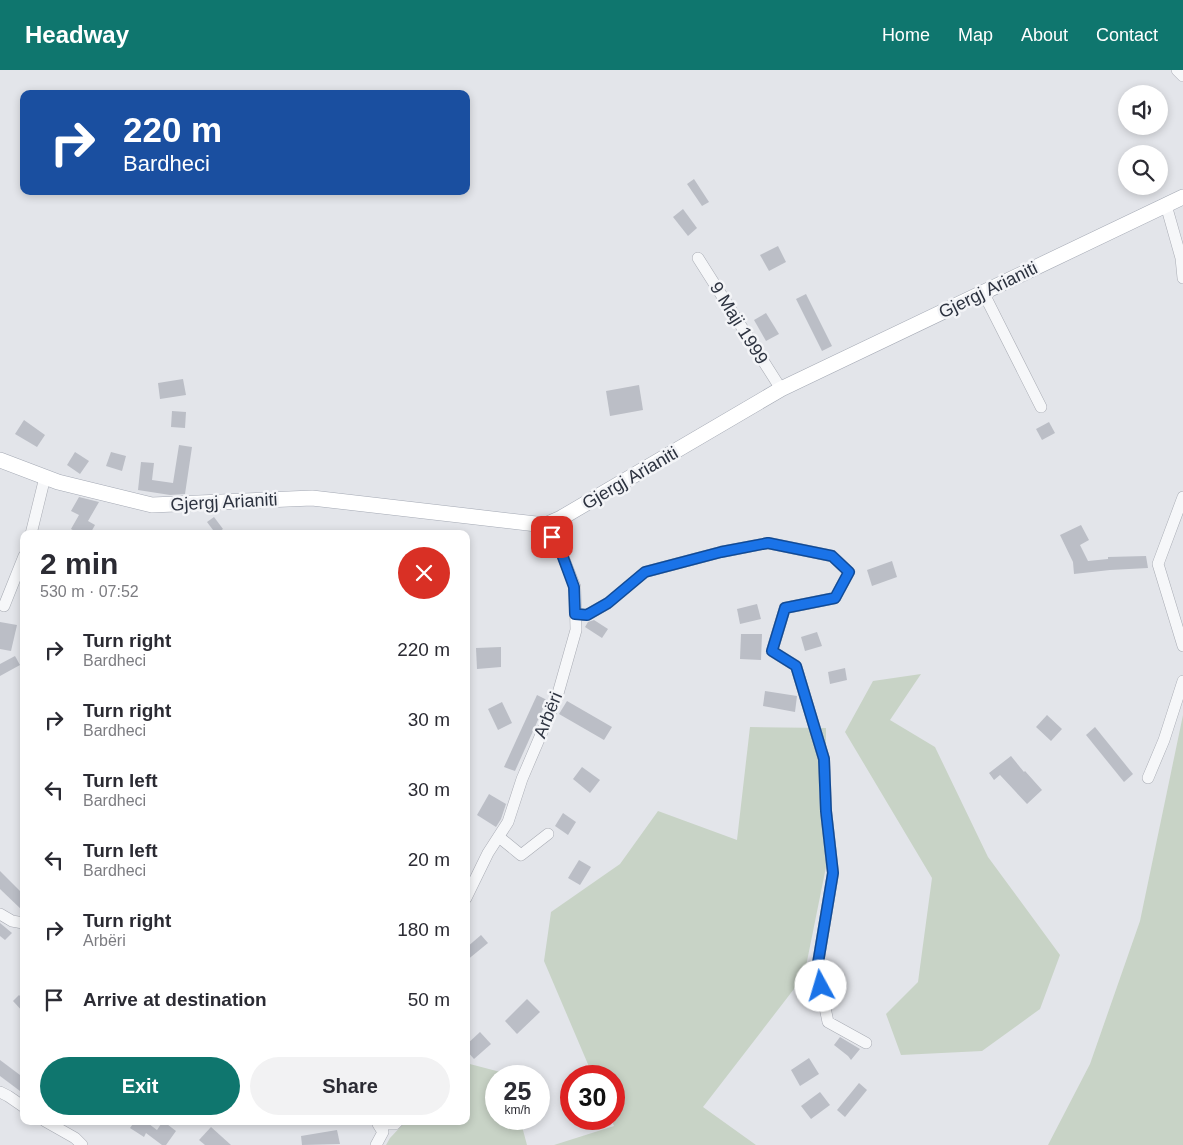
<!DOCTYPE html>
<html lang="en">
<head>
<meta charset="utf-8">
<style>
	:root { --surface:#fff; --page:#f2f2f3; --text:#2b2b33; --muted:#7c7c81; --accent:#0f766e }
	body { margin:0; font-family:Helvetica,sans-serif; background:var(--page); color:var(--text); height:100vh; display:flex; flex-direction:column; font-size:19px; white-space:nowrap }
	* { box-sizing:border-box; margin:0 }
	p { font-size:16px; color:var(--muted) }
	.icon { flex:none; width:28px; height:28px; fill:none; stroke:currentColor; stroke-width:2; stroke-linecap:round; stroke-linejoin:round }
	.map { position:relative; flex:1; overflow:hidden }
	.sheet { position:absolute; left:20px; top:460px; width:450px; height:595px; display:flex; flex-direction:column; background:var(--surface); border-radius:10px; box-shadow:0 2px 8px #0003 }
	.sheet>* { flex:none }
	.banner { position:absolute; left:20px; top:20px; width:450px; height:105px; border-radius:10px; box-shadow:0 2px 8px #0003; background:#1a4fa0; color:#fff; overflow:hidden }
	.tools { position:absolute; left:1118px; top:15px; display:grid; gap:10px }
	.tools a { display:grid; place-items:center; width:50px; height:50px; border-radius:50%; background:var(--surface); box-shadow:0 2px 8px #0003; font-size:25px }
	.speed { position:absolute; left:485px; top:995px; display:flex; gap:10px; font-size:25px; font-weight:700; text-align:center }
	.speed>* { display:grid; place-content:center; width:65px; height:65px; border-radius:50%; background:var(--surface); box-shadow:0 2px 8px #0003; line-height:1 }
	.speed small { font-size:12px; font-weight:400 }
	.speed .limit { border:8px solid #d22; background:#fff; color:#111 }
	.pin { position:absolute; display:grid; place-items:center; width:42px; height:42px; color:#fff; margin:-21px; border-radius:10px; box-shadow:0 2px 8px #0006 }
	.me { position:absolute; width:55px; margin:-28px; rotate:354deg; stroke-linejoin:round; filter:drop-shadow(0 0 4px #0008) }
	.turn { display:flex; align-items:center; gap:18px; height:105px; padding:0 20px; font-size:22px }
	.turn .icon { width:65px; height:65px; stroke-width:2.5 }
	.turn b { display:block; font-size:35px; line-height:42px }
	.round { display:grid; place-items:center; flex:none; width:52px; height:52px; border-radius:26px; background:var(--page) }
	.summary { display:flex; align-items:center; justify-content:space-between; height:85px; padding:0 20px }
	h1 { font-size:30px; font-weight:700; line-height:38px }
	.button { display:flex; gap:10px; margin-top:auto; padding:10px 20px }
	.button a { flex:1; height:58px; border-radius:30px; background:var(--accent); color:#fff; font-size:20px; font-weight:700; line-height:58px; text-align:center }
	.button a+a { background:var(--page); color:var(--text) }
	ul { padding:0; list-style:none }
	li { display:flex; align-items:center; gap:15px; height:70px; padding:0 20px }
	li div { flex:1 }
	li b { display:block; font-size:19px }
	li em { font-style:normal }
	header { display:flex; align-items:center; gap:30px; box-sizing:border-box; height:70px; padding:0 25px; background:var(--accent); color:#fff }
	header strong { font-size:24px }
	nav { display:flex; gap:28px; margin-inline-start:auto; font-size:18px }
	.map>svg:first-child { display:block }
</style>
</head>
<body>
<header>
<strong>Headway</strong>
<nav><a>Home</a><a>Map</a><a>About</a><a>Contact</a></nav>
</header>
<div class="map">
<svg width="1183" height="1075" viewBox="0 0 1183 1075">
	<rect width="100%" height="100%" fill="#e3e5ea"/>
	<g fill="#c8d3c6">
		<polygon points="921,604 890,650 935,677 988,787 1060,885 1040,939 982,981 901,985 886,944 918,912 932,808 845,662 873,611"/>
		<polygon points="1183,645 1183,1075 1048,1075 1090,994 1140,851"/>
		<polygon points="750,657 826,658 826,797 804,906 703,1037 756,1075 554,1075 614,1056 611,1049 614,1049 614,1006 593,1006 544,891 551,842 620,794 658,741 737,770"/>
		<polygon points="466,993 508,1004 509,1006 496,1006 496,1049 520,1049 527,1075 386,1075 390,1068 406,1051 466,1051"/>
	</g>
	<g fill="#bbbec6">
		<polygon points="694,109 709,132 702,136 687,114"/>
		<polygon points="683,139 697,158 688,166 673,147"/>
		<polygon points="778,176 786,192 769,201 760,185"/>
		<polygon points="806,224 832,276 822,281 796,229"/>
		<polygon points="766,243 779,264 766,271 754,250"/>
		<polygon points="183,309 186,325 160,329 158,313"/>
		<polygon points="639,315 643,340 610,346 606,321"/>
		<polygon points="172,341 186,342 185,358 171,357"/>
		<polygon points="24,350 45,365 37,377 15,364"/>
		<polygon points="1049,352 1055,363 1042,370 1036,359"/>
		<polygon points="179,375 192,377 185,424 170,425 138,420 141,392 154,393 152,410 173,413"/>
		<polygon points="75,382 89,391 80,404 67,395"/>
		<polygon points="111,382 126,386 122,401 106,396"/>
		<polygon points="79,427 99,432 88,451 95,455 90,464 79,464 71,459 79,445 71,441"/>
		<polygon points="214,447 223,459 216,464 207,452"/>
		<polygon points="1081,455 1089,470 1080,475 1088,491 1108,489 1108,487 1146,486 1148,498 1110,500 1074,504 1073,492 1060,465"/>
		<polygon points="892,491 897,507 872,516 867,500"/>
		<polygon points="757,534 761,549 740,554 737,539"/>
		<polygon points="594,550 608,559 602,568 585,557 588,552"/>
		<polygon points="0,552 17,555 11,581 0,579"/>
		<polygon points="817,562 822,576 805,581 801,567"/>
		<polygon points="741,564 762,564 761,590 740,589"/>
		<polygon points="501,577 501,597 477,599 476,578"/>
		<polygon points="15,586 20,595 0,606 0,594"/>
		<polygon points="845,598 847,610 830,614 828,602"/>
		<polygon points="765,621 797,626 795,642 763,636"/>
		<polygon points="537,625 547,630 515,701 504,697"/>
		<polygon points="567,631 612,657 604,670 559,644"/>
		<polygon points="502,632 512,653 498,660 488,639"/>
		<polygon points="1047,645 1062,659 1051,671 1036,657"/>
		<polygon points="1095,657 1133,704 1124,712 1086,665"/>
		<polygon points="1011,686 1024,702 1025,701 1042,720 1027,734 1000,705 994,710 989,703"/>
		<polygon points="582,697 600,710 590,723 573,709"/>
		<polygon points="489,724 506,734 501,749 496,757 477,745"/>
		<polygon points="563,743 576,752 568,765 555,756"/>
		<polygon points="579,790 591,797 580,815 568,808"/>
		<polygon points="0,801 24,825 24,842 0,819"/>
		<polygon points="0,853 12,863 5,870 0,866"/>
		<polygon points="481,865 488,873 466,891 466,878"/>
		<polygon points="19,925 24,930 24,943 13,931"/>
		<polygon points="527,929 540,942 517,964 505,951"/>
		<polygon points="480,962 491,974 474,989 466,980 466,975"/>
		<polygon points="840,967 860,979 851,990 848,986 834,975"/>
		<polygon points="809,988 819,1004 800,1016 791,1000"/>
		<polygon points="0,990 24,1008 24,1024 0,1006"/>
		<polygon points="859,1013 867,1020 845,1047 837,1040"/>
		<polygon points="820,1022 830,1035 811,1049 801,1036"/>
		<polygon points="135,1051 145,1051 157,1060 163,1051 176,1061 166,1075 162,1075 146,1063 144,1067 130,1058"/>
		<polygon points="211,1057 231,1075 205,1075 199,1070"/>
		<polygon points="337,1060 340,1074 302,1075 301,1066"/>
	</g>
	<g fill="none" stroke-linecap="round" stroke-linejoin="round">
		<g stroke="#a9acb4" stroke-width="12">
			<g id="minor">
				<polyline points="1177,0 1183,6"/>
				<polyline points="1166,135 1181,188 1183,208"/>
				<polyline points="698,188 781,319"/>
				<polyline points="983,222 1041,337"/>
				<polyline points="1183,427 1158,494 1183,576"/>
				<polyline points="31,464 45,407"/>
				<polyline points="4,536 24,486"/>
				<polyline points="575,544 587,545 608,533 645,502 721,482 768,473 832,486 849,502 835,528 785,538 772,581 796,596 824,689 826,741 833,803 817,899 828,952 866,973"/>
				<polyline points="1148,708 1164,670 1183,611"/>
				<polyline points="499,767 521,785 548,764"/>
				<polyline points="466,828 488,783 508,752 522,709 557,627 576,560 575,517 560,479 545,455"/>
				<polyline points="0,844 12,851 23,853 24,851"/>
				<polyline points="0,1022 8,1026 24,1037"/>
				<polyline points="45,1051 75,1068 82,1075"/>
				<polyline points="376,1075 383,1062 378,1054 395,1054 398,1051"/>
			</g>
		</g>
		<g stroke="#a4a9b4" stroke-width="16">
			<polyline id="major" points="0,390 58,412 152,435 312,428 545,455 561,448 781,319 1183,127"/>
		</g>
		<use href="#minor" stroke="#f6f7f9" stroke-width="11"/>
		<use href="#major" stroke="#fff" stroke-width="15"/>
	</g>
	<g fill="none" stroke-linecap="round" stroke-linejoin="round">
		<g stroke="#114b97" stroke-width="12">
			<polyline id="route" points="552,467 560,479 574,517 575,544 587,545 608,533 645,502 721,482 768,473 832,486 849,502 835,528 785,538 772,581 796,596 824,689 826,741 833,803 817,899 821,916"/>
		</g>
		<use href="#route" stroke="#1a73e8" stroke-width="9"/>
	</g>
	<g text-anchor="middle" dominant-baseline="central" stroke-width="5" stroke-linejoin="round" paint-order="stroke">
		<g font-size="18" fill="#2d3340" stroke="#f3f4f7">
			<text transform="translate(988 220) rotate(-26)">Gjergj Arianiti</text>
			<text transform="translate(739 253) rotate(58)">9 Maji 1999</text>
			<text transform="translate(630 408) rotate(-30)">Gjergj Arianiti</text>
			<text transform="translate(224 432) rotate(-3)">Gjergj Arianiti</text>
			<text transform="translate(548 645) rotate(-68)">Arbëri</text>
		</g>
	</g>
</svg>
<div class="tools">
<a><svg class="icon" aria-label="sound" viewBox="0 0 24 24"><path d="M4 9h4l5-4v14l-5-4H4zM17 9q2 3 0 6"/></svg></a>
<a><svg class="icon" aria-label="search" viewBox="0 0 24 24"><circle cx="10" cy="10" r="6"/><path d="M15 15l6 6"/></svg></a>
</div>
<div class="speed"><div>25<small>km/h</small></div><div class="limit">30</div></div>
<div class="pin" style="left:552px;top:467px;background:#d93025"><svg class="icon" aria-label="arrive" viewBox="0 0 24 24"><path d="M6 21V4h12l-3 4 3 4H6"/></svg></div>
<svg class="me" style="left:821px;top:916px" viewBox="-20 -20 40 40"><circle r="19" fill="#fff"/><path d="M0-13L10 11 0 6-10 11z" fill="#1a73e8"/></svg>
<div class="banner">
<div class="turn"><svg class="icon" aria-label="right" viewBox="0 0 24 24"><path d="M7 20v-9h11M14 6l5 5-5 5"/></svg><div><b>220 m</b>Bardheci</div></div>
</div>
<section class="sheet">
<div class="summary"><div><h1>2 min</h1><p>530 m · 07:52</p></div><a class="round" style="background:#d93025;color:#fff"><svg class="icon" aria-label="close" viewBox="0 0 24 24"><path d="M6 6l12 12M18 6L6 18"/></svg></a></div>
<ul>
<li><svg class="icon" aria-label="right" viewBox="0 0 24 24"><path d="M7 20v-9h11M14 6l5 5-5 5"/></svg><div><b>Turn right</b><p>Bardheci</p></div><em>220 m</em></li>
<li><svg class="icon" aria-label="right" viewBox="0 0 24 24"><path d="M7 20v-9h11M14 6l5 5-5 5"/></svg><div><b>Turn right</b><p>Bardheci</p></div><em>30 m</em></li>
<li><svg class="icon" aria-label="left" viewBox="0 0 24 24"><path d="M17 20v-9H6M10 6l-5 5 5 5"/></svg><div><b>Turn left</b><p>Bardheci</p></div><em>30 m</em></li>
<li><svg class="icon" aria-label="left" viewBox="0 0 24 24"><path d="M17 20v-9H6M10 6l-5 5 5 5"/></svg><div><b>Turn left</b><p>Bardheci</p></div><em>20 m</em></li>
<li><svg class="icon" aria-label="right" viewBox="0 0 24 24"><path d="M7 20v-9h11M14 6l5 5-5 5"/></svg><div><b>Turn right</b><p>Arbëri</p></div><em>180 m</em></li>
<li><svg class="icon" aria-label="arrive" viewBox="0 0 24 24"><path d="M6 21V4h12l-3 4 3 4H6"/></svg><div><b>Arrive at destination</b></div><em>50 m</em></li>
</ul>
<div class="button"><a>Exit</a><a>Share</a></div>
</section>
</div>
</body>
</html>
